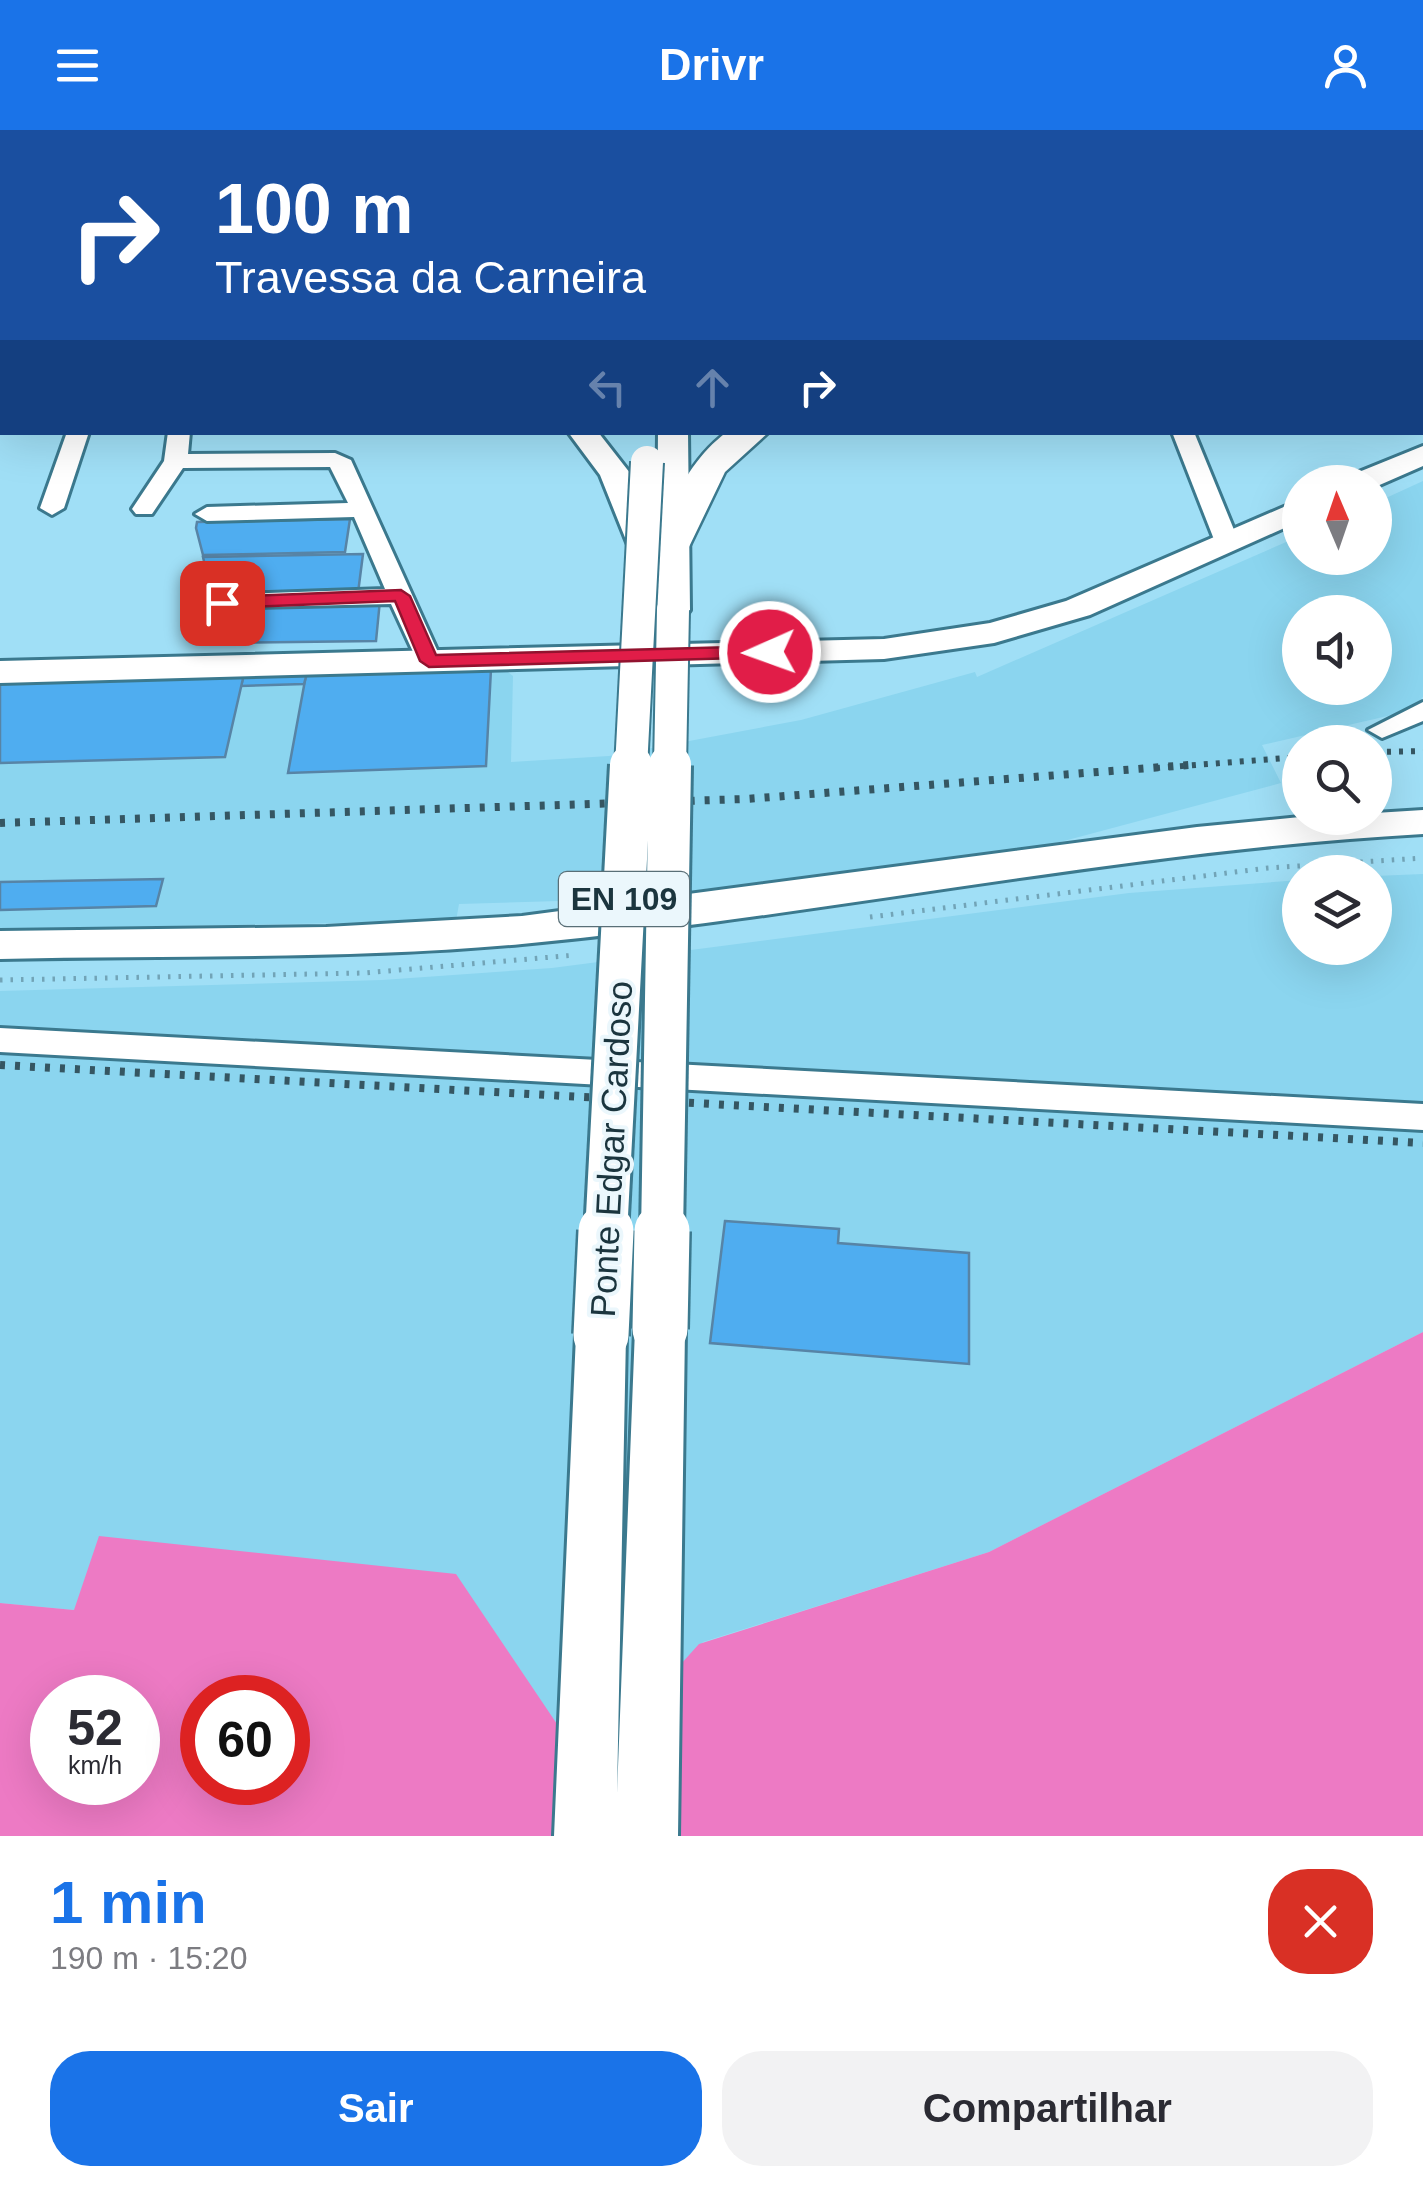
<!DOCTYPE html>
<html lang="pt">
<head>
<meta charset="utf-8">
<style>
	:root { --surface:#fff; --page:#f2f2f3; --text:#2b2b33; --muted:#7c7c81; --accent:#1a73e8 }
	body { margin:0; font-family:Arial,sans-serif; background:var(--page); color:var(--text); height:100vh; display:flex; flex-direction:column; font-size:38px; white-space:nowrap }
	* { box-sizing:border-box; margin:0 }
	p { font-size:32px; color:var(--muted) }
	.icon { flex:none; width:55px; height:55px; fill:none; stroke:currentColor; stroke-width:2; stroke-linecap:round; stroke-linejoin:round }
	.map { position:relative; height:1706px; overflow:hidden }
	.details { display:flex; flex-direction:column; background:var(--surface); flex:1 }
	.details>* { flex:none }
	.banner { position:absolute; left:0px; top:0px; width:1425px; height:305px; box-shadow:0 10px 40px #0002; background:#1a4fa0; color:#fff; overflow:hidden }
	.needle { width:65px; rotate:358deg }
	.buttons { position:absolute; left:1282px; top:335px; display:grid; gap:20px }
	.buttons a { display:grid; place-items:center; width:110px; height:110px; border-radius:50%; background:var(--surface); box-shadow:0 10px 40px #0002; font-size:50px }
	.speed { position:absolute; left:30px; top:1545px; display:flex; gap:20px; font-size:50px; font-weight:700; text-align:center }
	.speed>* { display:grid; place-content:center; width:130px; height:130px; border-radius:50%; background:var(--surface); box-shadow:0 10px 40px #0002; line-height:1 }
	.speed small { font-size:25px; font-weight:400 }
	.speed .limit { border:15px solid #d22; background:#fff; color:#111 }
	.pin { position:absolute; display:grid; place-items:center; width:85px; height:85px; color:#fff; margin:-42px; border-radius:20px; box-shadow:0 5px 15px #0006 }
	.me { position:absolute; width:110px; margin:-55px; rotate:268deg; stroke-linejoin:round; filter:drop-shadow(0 0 8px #0008) }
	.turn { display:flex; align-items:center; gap:35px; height:210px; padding:0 50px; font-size:45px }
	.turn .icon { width:130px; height:130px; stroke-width:2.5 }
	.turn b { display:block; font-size:70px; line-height:85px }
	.lanes { display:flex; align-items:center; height:95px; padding:0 50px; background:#0003; justify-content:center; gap:50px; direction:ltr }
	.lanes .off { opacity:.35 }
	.round { display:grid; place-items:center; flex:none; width:105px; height:105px; border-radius:40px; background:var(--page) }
	.summary { display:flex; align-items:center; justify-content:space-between; height:170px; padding:0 50px }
	h1 { font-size:60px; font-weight:800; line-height:75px; color:var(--accent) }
	.cta { display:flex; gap:20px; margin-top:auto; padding:20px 50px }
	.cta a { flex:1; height:115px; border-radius:40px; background:var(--accent); color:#fff; font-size:40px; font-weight:800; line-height:115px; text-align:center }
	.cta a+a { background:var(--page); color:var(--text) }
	header { display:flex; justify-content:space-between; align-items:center; height:130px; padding:0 50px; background:var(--accent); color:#fff; font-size:45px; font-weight:800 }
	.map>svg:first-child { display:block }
</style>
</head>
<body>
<header><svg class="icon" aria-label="menu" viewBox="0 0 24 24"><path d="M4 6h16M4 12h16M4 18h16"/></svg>Drivr<svg class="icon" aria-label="person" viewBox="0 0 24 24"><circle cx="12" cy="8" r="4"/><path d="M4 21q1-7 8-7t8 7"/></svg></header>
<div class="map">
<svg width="1423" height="1706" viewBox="0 0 1423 1706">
	<rect width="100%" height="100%" fill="#a0dff6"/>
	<g fill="#8bd5ef" fill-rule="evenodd">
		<path d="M1423,351V567L1409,581L1262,615L1281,653L1045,716L661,768L459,774L456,791L0,799V551L504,539L513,546L511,632L609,626L801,590L975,542L977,547L1300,406V428H1375V373ZM1300,482H1375V558H1300Z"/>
		<polygon points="1423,744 1423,1202 989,1422 703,1512 636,1585 559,1597 74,1480 0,1473 0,861 382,850 552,838 1129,763 1300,750 1300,818 1375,818 1375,746"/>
	</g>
	<path fill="#ed7ac4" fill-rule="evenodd" d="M1423,1202V1706H0V1473L74,1480L99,1406L456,1444L559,1597L635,1585L699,1514L989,1422ZM52,1568H138V1652H52ZM202,1568H288V1652H202Z"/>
	<g fill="#4fadf0" stroke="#5784a6" stroke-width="2.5">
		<polygon points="1175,0 1281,0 1282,2 1176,2"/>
		<polygon points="350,389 345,422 203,425 196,398 197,392"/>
		<polygon points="363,424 358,463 212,466 203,427"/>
		<polygon points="380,470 376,511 222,513 211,473"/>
		<polygon points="491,539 486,636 288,643 306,545"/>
		<polygon points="307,543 304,554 241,556 244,544"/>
		<polygon points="244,544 225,627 0,633 0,551"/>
		<polygon points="163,749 156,776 0,780 0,752"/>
		<polygon points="725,1091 839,1099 838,1113 969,1123 969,1234 710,1213"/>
	</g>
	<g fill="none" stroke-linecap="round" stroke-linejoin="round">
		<g stroke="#3b798e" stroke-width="6">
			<g id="minor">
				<polygon points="208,0 227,0 229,2 210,2"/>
				<polygon points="465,0 484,0 486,2 467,2"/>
				<rect x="1422" y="108" width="1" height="12"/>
				<rect x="0" y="246" width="2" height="12"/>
				<polygon points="67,302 89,302 64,378 52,385 40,378"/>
				<polygon points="168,302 190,302 188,324 335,323 351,330 442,531 438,537 420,537 391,474 202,478 198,473 211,465 385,459 354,387 207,391 195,384 207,377 348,373 330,337 183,338 152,384 136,384 132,379 164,331"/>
				<polygon points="1172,302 1194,302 1239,412 1236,417 1227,419 1215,412"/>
				<polygon points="1423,572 1423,591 1382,608 1368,600"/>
				<polygon points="0,898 1423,974 1423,1000 0,922"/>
			</g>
		</g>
		<g stroke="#3b798e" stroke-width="6">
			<g id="major">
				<rect x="674" y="0" width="22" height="2"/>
				<rect x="0" y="12" width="2" height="14"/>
				<polygon points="568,302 598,302 630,343 657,413 658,302 688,302 690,480 685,487 661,487 656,480 657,413 641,423 630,420 600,345"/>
				<polygon points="1423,316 1423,336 1375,357 1375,352 1345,352 1349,346"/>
				<polygon points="1300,370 1300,391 1090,485 994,513 884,529 0,553 0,531 884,509 990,493 1066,471"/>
				<path d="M1423,680V704C1120,721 824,786 522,814C349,830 174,825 0,829V801L326,797L522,786L1197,697L1300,687L1375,688V683Z"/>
				<polygon points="660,1178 678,1184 685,1199 678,1706 554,1706 576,1205 583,1190 601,1184 619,1190 626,1205 617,1663 635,1199 642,1184"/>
			</g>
		</g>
		<g stroke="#3b798e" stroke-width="5">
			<g id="highway">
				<polygon points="774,0 804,0 805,2 776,2"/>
				<rect x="1422" y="170" width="1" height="18"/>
				<path d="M727,302H769L725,342L688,419H662L656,411C673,370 690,329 727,302Z"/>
			</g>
		</g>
		<g stroke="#72a4b7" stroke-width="5" stroke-dasharray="2.5 8" stroke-linecap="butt">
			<polyline points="870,787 1268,738 1423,728"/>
			<polyline points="0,850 364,843 576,825"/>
		</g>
		<use href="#minor" fill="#fff" fill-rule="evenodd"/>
		<use href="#major" fill="#fff" fill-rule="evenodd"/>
		<use href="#highway" fill="#fff" fill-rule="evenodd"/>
		<g stroke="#355662" stroke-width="6" stroke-dasharray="4 8" stroke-linecap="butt">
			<polyline points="1375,622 1423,621"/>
			<polyline points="1156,638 1300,627"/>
		</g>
		<g stroke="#355662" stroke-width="8" stroke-dasharray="5 10" stroke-linecap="butt">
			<polyline points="0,693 746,669 1189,635"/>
			<polyline points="0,935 1423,1013"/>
		</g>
		<g stroke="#3b798e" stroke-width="36" stroke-linecap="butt">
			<g id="major-bridge-far2">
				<polyline points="631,638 647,332"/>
				<polyline points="670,638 673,480"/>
			</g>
		</g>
		<g stroke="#3b798e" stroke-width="48" stroke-linecap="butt">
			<g id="major-bridge-far1">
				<polyline points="606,1104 631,635"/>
				<polyline points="662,1104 670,635"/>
			</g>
		</g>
		<g stroke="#3b798e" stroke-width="60" stroke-linecap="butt">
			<g id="major-bridge">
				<polyline points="660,1199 662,1101"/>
				<polyline points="601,1205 606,1101"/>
			</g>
		</g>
		<use href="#major-bridge-far2" stroke="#fff" stroke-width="32"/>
		<use href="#major-bridge-far1" stroke="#fff" stroke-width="42"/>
		<use href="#major-bridge" stroke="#fff" stroke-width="55"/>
	</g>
	<polygon fill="#e11d48" stroke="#92132f" stroke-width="2.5" points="401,460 410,466 436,525 770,516 779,522 770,527 429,537 420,531 395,471 222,478 213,473 222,467"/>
	<g text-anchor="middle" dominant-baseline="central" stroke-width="8" stroke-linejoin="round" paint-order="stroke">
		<rect fill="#ebf7fc" stroke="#596f77" stroke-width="2.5" x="559" y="742" width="130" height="54" rx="8"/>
		<g font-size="32" font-weight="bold" fill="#1b353e">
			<text x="624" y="769">EN 109</text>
		</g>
		<g font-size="35" fill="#1b353e" stroke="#ebf7fc">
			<text transform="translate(611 1019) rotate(-87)">Ponte Edgar Cardoso</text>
		</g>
	</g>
</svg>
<div class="buttons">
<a><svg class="needle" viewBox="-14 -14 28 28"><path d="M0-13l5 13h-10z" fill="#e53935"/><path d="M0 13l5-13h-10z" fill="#7c7c81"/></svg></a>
<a><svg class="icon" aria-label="sound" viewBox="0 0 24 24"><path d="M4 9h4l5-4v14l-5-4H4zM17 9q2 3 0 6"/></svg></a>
<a><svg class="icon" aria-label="search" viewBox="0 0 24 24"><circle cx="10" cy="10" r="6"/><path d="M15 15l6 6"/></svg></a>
<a><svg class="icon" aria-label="layers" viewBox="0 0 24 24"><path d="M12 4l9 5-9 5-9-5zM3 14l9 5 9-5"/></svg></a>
</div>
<div class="speed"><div>52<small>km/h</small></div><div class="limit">60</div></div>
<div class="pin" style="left:222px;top:473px;background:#d93025"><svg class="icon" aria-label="arrive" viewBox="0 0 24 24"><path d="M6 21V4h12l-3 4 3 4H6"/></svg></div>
<svg class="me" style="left:770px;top:522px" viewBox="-20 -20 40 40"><circle r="17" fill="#e11d48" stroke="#fff" stroke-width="3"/><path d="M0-11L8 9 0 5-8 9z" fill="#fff"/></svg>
<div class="banner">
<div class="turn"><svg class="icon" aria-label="right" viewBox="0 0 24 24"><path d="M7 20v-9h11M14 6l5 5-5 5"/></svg><div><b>100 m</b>Travessa da Carneira</div></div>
<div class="lanes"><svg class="icon off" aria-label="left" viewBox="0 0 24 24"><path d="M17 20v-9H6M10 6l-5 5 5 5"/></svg><svg class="icon off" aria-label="ahead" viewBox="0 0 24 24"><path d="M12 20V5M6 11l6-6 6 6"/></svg><svg class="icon" aria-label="right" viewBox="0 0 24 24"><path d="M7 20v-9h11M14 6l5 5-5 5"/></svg></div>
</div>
</div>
<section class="details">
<div class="summary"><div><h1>1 min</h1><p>190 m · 15:20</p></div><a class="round" style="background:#d93025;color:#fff"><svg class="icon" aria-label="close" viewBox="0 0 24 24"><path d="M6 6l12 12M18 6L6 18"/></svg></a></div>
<div class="cta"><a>Sair</a><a>Compartilhar</a></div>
</section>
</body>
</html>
